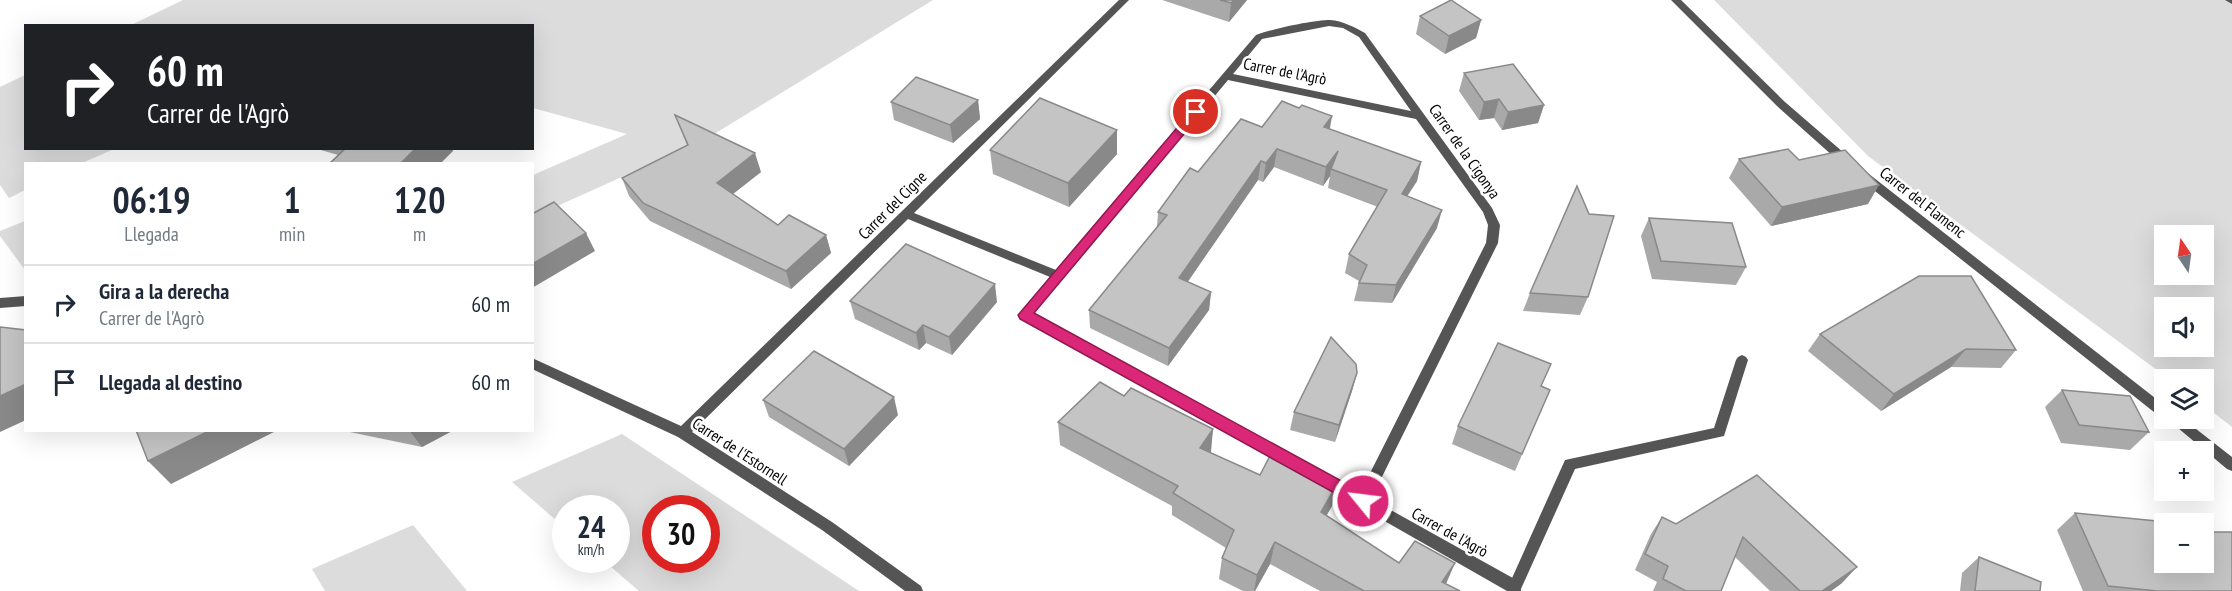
<!DOCTYPE html>
<html lang="es">
<head>
<meta charset="utf-8">
<style>
	:root { --surface:#fff; --page:#f2f2f3; --text:#1f2937; --muted:#747a83; --line:#e0e1e3 }
	body { margin:0; font-family:"PT Sans Narrow",sans-serif; background:var(--page); color:var(--text); height:100vh; display:flex; flex-direction:column; font-size:22px; white-space:nowrap }
	* { box-sizing:border-box; margin:0 }
	p { font-size:20px; color:var(--muted) }
	.icon { flex:none; width:33px; height:33px; fill:none; stroke:currentColor; stroke-width:2; stroke-linecap:round; stroke-linejoin:round }
	.map { position:relative; flex:1; overflow:hidden }
	.drawer { position:absolute; left:24px; top:162px; width:510px; height:270px; display:flex; flex-direction:column; background:var(--surface); border-radius:0px; box-shadow:0 6px 24px #0002 }
	.drawer>* { flex:none }
	.banner { position:absolute; left:24px; top:24px; width:510px; height:126px; border-radius:0px; box-shadow:0 6px 24px #0002; background:#202124; color:#fff; overflow:hidden }
	.needle { width:39px; rotate:347deg }
	.fabs { position:absolute; left:2154px; top:225px; display:grid; gap:12px }
	.fabs a { display:grid; place-items:center; width:60px; height:60px; border-radius:0px; background:var(--surface); box-shadow:0 6px 24px #0002; font-size:30px }
	.speed { position:absolute; left:552px; top:495px; display:flex; gap:12px; font-size:30px; font-weight:700; text-align:center }
	.speed>* { display:grid; place-content:center; width:78px; height:78px; border-radius:50%; background:var(--surface); box-shadow:0 6px 24px #0002; line-height:1 }
	.speed small { font-size:15px; font-weight:400 }
	.speed .limit { border:9px solid #d22; background:#fff; color:#111 }
	.pin { position:absolute; display:grid; place-items:center; width:51px; height:51px; color:#fff; margin:-26px; border:3px solid #fff; border-radius:50%; box-shadow:0 2px 6px #0007 }
	.me { position:absolute; width:66px; margin:-33px; rotate:299deg; stroke-linejoin:round; filter:drop-shadow(0 0 4px #0008) }
	.turn { display:flex; align-items:center; gap:21px; height:126px; padding:0 24px; font-size:27px }
	.turn .icon { width:78px; height:78px; stroke-width:2.5 }
	.turn b { display:block; font-size:42px; line-height:51px }
	.eta { display:flex; justify-content:space-evenly; align-items:center; height:102px; text-align:center }
	.eta b { font-size:36px; font-weight:700; line-height:42px }
	ul { padding:0; list-style:none }
	li { display:flex; align-items:center; gap:18px; height:78px; padding:0 24px; border-top:2px solid var(--line) }
	li div { flex:1 }
	li b { display:block; font-size:22px }
	li em { font-style:normal }
	.map>svg:first-child { display:block }
</style>
</head>
<body>
<div class="map">
<svg width="2232" height="591" viewBox="0 0 2232 591">
	<rect width="100%" height="100%" fill="#fff"/>
	<g fill="#dcdcdc" fill-rule="evenodd">
		<polygon points="183,0 933,0 706,139 533,217 533,175 627,134 533,108 532,26 129,26"/>
		<path d="M1714,0H2232V427L2204,405V380L2169,379L1868,156ZM2164,236H2204V274H2164ZM2164,308H2204V346H2164Z"/>
		<polygon points="25,75 26,148 114,149 82,163 26,164 25,190 9,198 0,185 0,87"/>
		<polygon points="25,221 25,270 0,236 0,231"/>
		<path d="M622,434L859,591H639L603,560H616V508H566L565,528L512,482ZM656,508H706V560H656Z"/>
		<polygon points="413,525 467,591 325,591 312,569"/>
	</g>
	<g fill="none" stroke-linecap="round" stroke-linejoin="round">
		<polygon fill="#555" fill-rule="evenodd" points="1742,355 1746,357 1748,360 1724,436 1575,469 1520,591 1510,591 1508,587 1565,460 1714,428 1736,360 1738,357"/>
		<g fill="#555" fill-rule="evenodd">
			<path d="M1119,0H1129L914,213L1056,270L1256,35C1272,29 1313,20 1330,20C1343,21 1354,27 1365,33L1492,208L1500,225L1498,243L1371,499L1520,582L1521,591H1507L1318,483L1316,479L1318,475L1323,473L1360,493L1486,243L1488,225L1483,212L1416,119L1228,80L1033,314L1289,454L1291,458L1289,462L1284,464L1279,462L1021,318L1019,315L1021,312L1050,277L908,219L692,432L832,522L921,586L923,591H905L822,530L678,437L532,369V358L681,426ZM1329,26L1343,28L1359,37L1411,111L1233,74L1262,39Z"/>
			<polygon points="1671,0 1681,0 1785,102 1851,159 1852,162 1851,165 1843,165 1777,106"/>
			<polygon points="2225,0 2232,0 2232,4"/>
			<polygon points="1865,173 1869,174 2164,405 2164,417 2159,416 1861,180 1859,177"/>
			<polygon points="26,296 26,306 0,308 0,298"/>
			<polygon points="2166,418 2182,418 2232,457 2232,471 2227,469"/>
		</g>
	</g>
	<g fill="#a9a9a9">
		<polygon points="1162,0 1247,0 1229,22"/>
		<polygon points="1420,16 1481,20 1476,38 1445,54 1416,34"/>
		<polygon points="1464,73 1544,105 1538,123 1502,130 1494,118 1479,120 1459,91"/>
		<polygon points="978,100 980,119 953,143 894,120 891,102"/>
		<polygon points="675,115 761,172 732,194 778,225 826,235 831,253 791,289 650,221 629,196 622,178 687,145"/>
		<polygon points="1262,127 1330,129 1421,162 1417,181 1407,196 1437,228 1392,303 1354,301 1359,281 1345,273 1349,254 1378,207 1328,188 1330,176 1323,186 1274,167 1263,182 1258,180 1187,282 1211,292 1209,310 1168,366 1090,328 1089,310 1157,228 1158,212 1198,172"/>
		<polygon points="314,148 452,148 453,151 338,155"/>
		<polygon points="990,150 1117,154 1069,207 993,174"/>
		<polygon points="1739,159 1799,160 1868,204 1771,226 1729,178"/>
		<polygon points="1649,218 1746,267 1736,285 1652,279 1641,236"/>
		<polygon points="1530,293 1588,297 1580,315 1523,311"/>
		<polygon points="850,301 997,302 952,355 926,343 919,350 855,319"/>
		<polygon points="1820,334 2016,350 2001,368 1951,367 1881,411 1808,351"/>
		<polygon points="1357,373 1352,391 1335,442 1290,430 1294,412"/>
		<polygon points="1541,386 1550,390 1515,471 1452,444 1458,426"/>
		<polygon points="2062,390 2149,432 2130,450 2061,443 2045,407"/>
		<polygon points="1124,396 1213,429 1210,453 1260,475 1337,484 1332,506 1326,516 1399,563 1460,591 1320,591 1270,564 1255,591 1243,591 1219,579 1222,558 1226,548 1172,515 1172,506 1060,445 1058,422"/>
		<polygon points="763,400 898,415 849,466 769,417"/>
		<polygon points="340,430 454,430 422,447"/>
		<polygon points="1757,475 1842,583 1831,591 1770,591 1735,557 1721,591 1653,591 1657,582 1635,570 1651,534 1662,517 1676,524"/>
		<polygon points="2075,513 2163,531 2232,591 2083,591 2057,530"/>
		<polygon points="1979,557 2040,591 1960,591 1962,573"/>
	</g>
	<g fill="#898989">
		<polygon points="1234,0 1247,0 1229,22 1231,3"/>
		<polygon points="1481,20 1476,38 1445,54 1449,36"/>
		<polygon points="1499,99 1494,118 1479,120 1484,102"/>
		<polygon points="978,100 980,119 953,143 950,125"/>
		<polygon points="1544,105 1538,123 1502,130 1508,112"/>
		<polygon points="1332,116 1329,134 1324,127"/>
		<polygon points="1117,130 1117,154 1069,207 1068,183"/>
		<polygon points="416,148 452,148 453,151 440,164 400,164"/>
		<polygon points="1277,149 1274,167 1263,182 1266,163"/>
		<polygon points="1338,151 1331,169 1330,176 1323,186 1326,167"/>
		<polygon points="755,153 761,172 723,202 717,183"/>
		<polygon points="1261,161 1258,180 1178,296 1179,278"/>
		<polygon points="1421,162 1417,181 1397,212 1402,194"/>
		<polygon points="1879,185 1868,204 1771,226 1782,207"/>
		<polygon points="1442,210 1437,228 1392,303 1396,285"/>
		<polygon points="586,233 595,251 532,288 532,264"/>
		<polygon points="826,235 831,253 791,289 786,271"/>
		<polygon points="995,284 997,302 952,355 949,337"/>
		<polygon points="1211,292 1209,310 1168,366 1169,348"/>
		<polygon points="923,325 926,343 919,350 916,333"/>
		<polygon points="1966,349 1951,367 1881,411 1894,394"/>
		<polygon points="1357,373 1352,391 1335,442 1339,425"/>
		<polygon points="26,384 26,420 0,432 0,396"/>
		<polygon points="894,397 898,415 849,466 844,449"/>
		<polygon points="1213,429 1211,452 1198,471 1200,448"/>
		<polygon points="211,430 278,430 171,484 148,461"/>
		<polygon points="409,430 454,430 422,447"/>
		<polygon points="1337,484 1332,506 1316,534 1321,512"/>
		<polygon points="1275,542 1270,564 1255,591 1254,591 1257,575"/>
		<polygon points="1455,563 1446,584 1442,582"/>
		<polygon points="1857,567 1842,583 1831,591 1822,591"/>
	</g>
	<g fill="#c4c4c4" stroke="#898989" stroke-width="1.5">
		<polygon points="1220,0 1234,0 1231,3"/>
		<polygon points="1451,0 1481,20 1449,36 1420,16"/>
		<polygon points="1513,64 1544,105 1508,112 1499,99 1484,102 1464,73"/>
		<polygon points="916,77 978,100 950,125 891,102"/>
		<polygon points="1040,98 1117,130 1068,183 990,150"/>
		<polygon points="1282,101 1299,108 1302,105 1332,116 1324,127 1421,162 1402,194 1442,210 1396,285 1359,283 1367,265 1349,254 1387,190 1331,169 1338,151 1326,167 1277,149 1266,163 1261,161 1179,278 1211,292 1169,348 1089,310 1167,215 1158,212 1190,168 1198,172 1241,119 1262,127"/>
		<polygon points="675,115 755,153 717,183 778,225 789,215 826,235 786,271 643,203 622,178 688,145"/>
		<polygon points="346,148 416,148 400,164 329,164"/>
		<polygon points="1788,149 1799,160 1845,150 1879,185 1782,207 1739,159"/>
		<polygon points="1577,186 1589,214 1614,216 1588,297 1530,293"/>
		<polygon points="554,202 586,233 532,264 532,214"/>
		<polygon points="1649,218 1732,223 1746,267 1661,261"/>
		<polygon points="906,244 995,284 949,337 923,325 916,333 850,301"/>
		<polygon points="1919,276 1971,276 2016,350 1966,349 1894,394 1820,334"/>
		<polygon points="0,327 26,330 26,384 0,396"/>
		<polygon points="1331,337 1356,364 1357,373 1339,425 1294,412"/>
		<polygon points="1498,343 1551,364 1541,386 1550,390 1522,454 1458,426"/>
		<polygon points="814,351 894,397 844,449 763,400"/>
		<polygon points="1100,382 1124,396 1131,388 1213,429 1200,448 1260,475 1273,450 1337,484 1321,512 1399,563 1415,541 1455,563 1442,582 1460,591 1364,591 1275,542 1257,575 1222,558 1234,530 1173,493 1178,486 1058,422"/>
		<polygon points="2062,390 2130,396 2149,432 2079,425"/>
		<polygon points="136,430 211,430 148,461"/>
		<polygon points="1757,475 1857,567 1822,591 1800,591 1743,537 1721,591 1686,591 1663,579 1668,566 1645,554 1662,517 1676,524"/>
		<polygon points="2075,513 2157,521 2163,531 2164,531 2164,562 2204,562 2204,532 2232,532 2232,591 2157,591 2108,586"/>
		<polygon points="1979,557 2041,582 2040,591 1975,591"/>
	</g>
	<polygon fill="#db2777" stroke="#8e194d" stroke-width="1.5" points="1196,108 1200,110 1200,115 1034,313 1369,496 1371,501 1369,506 1358,506 1020,319 1018,315 1192,110"/>
	<g text-anchor="middle" dominant-baseline="central" stroke-width="5" stroke-linejoin="round" paint-order="stroke">
		<g font-size="16" fill="#000" stroke="#fff">
			<text transform="translate(1285 71) rotate(11)">Carrer de l'Agrò</text>
			<text transform="translate(1465 151) rotate(55)">Carrer de la Cigonya</text>
			<text transform="translate(1923 202) rotate(38)">Carrer del Flamenc</text>
			<text transform="translate(892 205) rotate(-45)">Carrer del Cigne</text>
			<text transform="translate(740 451) rotate(33)">Carrer de l'Estornell</text>
			<text transform="translate(1450 532) rotate(29)">Carrer de l'Agrò</text>
		</g>
	</g>
</svg>
<div class="fabs">
<a><svg class="needle" viewBox="-14 -14 28 28"><path d="M0-13l5 13h-10z" fill="#e53935"/><path d="M0 13l5-13h-10z" fill="#747a83"/></svg></a>
<a><svg class="icon" aria-label="sound" viewBox="0 0 24 24"><path d="M4 9h4l5-4v14l-5-4H4zM17 9q2 3 0 6"/></svg></a>
<a><svg class="icon" aria-label="layers" viewBox="0 0 24 24"><path d="M12 4l9 5-9 5-9-5zM3 14l9 5 9-5"/></svg></a>
<a>+</a>
<a>−</a>
</div>
<div class="speed"><div>24<small>km/h</small></div><div class="limit">30</div></div>
<div class="pin" style="left:1196px;top:112px;background:#d93025"><svg class="icon" aria-label="arrive" viewBox="0 0 24 24"><path d="M6 21V4h12l-3 4 3 4H6"/></svg></div>
<svg class="me" style="left:1363px;top:501px" viewBox="-20 -20 40 40"><circle r="17" fill="#db2777" stroke="#fff" stroke-width="3"/><path d="M0-11L8 9 0 5-8 9z" fill="#fff"/></svg>
<div class="banner">
<div class="turn"><svg class="icon" aria-label="right" viewBox="0 0 24 24"><path d="M7 20v-9h11M14 6l5 5-5 5"/></svg><div><b>60 m</b>Carrer de l'Agrò</div></div>
</div>
<section class="drawer">
<div class="eta">
<div><b>06:19</b><p>Llegada</p></div>
<div><b>1</b><p>min</p></div>
<div><b>120</b><p>m</p></div>
</div>
<ul>
<li><svg class="icon" aria-label="right" viewBox="0 0 24 24"><path d="M7 20v-9h11M14 6l5 5-5 5"/></svg><div><b>Gira a la derecha</b><p>Carrer de l'Agrò</p></div><em>60 m</em></li>
<li><svg class="icon" aria-label="arrive" viewBox="0 0 24 24"><path d="M6 21V4h12l-3 4 3 4H6"/></svg><div><b>Llegada al destino</b></div><em>60 m</em></li>
</ul>
</section>
</div>
</body>
</html>
